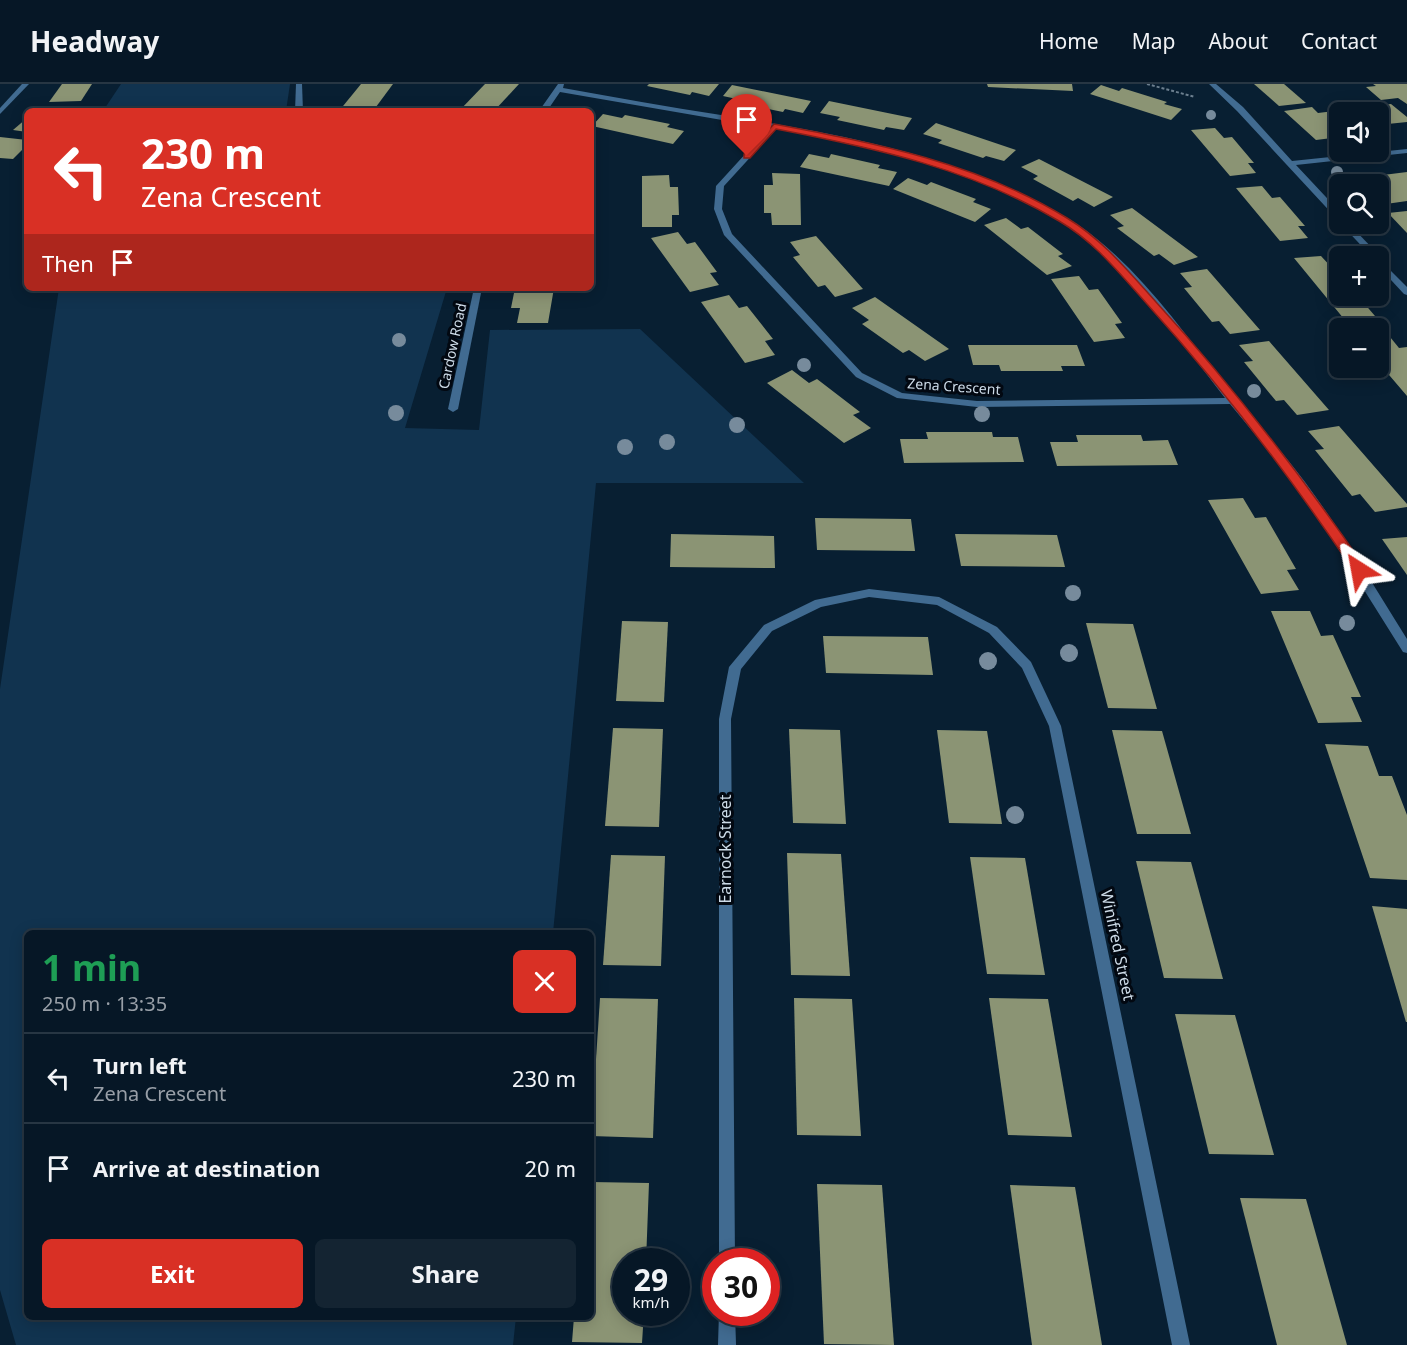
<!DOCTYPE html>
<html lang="en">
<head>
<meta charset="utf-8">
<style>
	:root { --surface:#061726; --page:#142432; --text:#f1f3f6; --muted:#989fa7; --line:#273643; --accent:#d93025 }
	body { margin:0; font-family:"Noto Sans",sans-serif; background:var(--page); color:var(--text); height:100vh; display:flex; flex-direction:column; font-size:22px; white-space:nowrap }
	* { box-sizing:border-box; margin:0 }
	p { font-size:20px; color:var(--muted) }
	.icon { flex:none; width:33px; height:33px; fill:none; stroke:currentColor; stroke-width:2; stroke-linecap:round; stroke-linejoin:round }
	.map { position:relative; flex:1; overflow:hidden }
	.sheet { position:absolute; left:24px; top:846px; width:570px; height:390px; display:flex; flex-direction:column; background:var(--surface); border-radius:9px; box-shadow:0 3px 15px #0003,0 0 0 2px var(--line) }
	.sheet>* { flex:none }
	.top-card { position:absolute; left:24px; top:24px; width:570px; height:183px; border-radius:9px; box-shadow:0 3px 15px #0003,0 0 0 2px var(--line); background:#d93025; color:#fff; overflow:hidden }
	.tools { position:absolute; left:1329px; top:18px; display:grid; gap:12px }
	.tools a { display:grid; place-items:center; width:60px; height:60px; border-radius:9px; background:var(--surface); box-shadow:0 3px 15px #0003,0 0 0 2px var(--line); font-size:30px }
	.speed { position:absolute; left:612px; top:1164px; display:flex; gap:12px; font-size:30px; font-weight:700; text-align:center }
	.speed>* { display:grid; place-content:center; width:78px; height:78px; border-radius:50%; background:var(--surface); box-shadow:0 3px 15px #0003,0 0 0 2px var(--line); line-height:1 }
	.speed small { font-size:15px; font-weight:400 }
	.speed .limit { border:9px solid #d22; background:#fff; color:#111 }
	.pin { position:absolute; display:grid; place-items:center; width:51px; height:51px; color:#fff; margin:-62px -26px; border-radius:50% 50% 50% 0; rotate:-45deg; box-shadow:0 0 6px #0007 }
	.pin .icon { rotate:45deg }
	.me { position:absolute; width:66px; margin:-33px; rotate:326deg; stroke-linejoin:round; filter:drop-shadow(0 0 4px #0008) }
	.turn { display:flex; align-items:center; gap:21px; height:126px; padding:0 18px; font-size:27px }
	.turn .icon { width:78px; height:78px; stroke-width:2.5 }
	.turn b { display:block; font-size:42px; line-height:51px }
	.then { display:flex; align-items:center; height:57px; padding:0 18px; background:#0003; gap:12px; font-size:22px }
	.round { display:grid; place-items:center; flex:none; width:63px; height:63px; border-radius:9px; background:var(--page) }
	.summary { display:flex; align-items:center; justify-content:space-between; height:102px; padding:0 18px }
	h1 { font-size:36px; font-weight:700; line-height:45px; color:#1e9e55 }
	.cta { display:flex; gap:12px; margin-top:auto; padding:12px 18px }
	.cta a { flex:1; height:69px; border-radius:9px; background:var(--accent); color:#fff; font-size:24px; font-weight:700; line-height:69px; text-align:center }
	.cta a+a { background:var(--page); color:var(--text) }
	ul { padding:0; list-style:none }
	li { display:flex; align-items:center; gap:18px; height:90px; padding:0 18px; border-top:2px solid var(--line) }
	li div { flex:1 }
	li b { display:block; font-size:22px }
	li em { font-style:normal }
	header { display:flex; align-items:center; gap:36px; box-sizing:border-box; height:84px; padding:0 30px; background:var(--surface); border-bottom:2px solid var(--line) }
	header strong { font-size:28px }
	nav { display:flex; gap:33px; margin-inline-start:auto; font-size:21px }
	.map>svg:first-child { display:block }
</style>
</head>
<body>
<header>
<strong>Headway</strong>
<nav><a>Home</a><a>Map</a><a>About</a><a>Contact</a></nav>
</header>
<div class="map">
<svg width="1407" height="1261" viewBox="0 0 1407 1261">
	<rect width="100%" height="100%" fill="#081f32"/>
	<g fill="#11334f">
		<polygon points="121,0 290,0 286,27 103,27"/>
		<polygon points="59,204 447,204 405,344 479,346 490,246 640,245 804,399 596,399 553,849 27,849 27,1233 516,1233 513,1261 16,1261 0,1206 0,605"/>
	</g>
	<g fill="#8b9474">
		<polygon points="62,0 92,0 81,17 49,18"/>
		<polygon points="361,0 393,0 373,27 339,27"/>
		<polygon points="485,0 519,0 494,27 459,27"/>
		<polygon points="649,0 719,0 709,12 692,8 690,11 647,2"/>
		<polygon points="987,0 1072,0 1073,7 988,3"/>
		<polygon points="1254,0 1284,0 1306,19 1279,22"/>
		<polygon points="1373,0 1407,0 1407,20 1398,14 1381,16 1366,3 1376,2"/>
		<polygon points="732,1 811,17 803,29 785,25 783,28 738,19 741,16 723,12"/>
		<polygon points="1101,1 1119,7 1122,4 1167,18 1164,20 1182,25 1171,36 1090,10"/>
		<polygon points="829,17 912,34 904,46 886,43 884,46 837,36 840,33 820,29"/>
		<polygon points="1391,20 1407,33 1407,38 1378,41 1378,28 1340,28 1340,46 1337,46 1340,53 1316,56 1284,27 1312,23 1318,29"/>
		<polygon points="603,30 622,34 625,31 670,40 667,43 684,47 673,60 592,42"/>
		<polygon points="27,34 27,48 13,46"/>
		<polygon points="936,39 1016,66 1004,77 986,72 983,74 938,59 942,56 923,50"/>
		<polygon points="1215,44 1224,54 1232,53 1254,79 1248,79 1256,89 1230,92 1191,46"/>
		<polygon points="0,53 27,56 27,61 13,75 0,74"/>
		<polygon points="809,70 829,74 831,70 880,81 878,84 897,88 889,102 800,83"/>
		<polygon points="1039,75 1113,113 1094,123 1078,114 1073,117 1033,95 1038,92 1021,83"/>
		<polygon points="1407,88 1407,117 1386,120 1378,113 1378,100 1365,100 1359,94"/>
		<polygon points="772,89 800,90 801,141 772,141 771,129 764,129 764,101 773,101"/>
		<polygon points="669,91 670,103 678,103 679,131 672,131 672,143 642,143 642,92"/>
		<polygon points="908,94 927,101 931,98 976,115 973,118 991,125 975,138 893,105"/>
		<polygon points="1262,102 1272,114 1280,113 1305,142 1298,142 1308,154 1280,157 1236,104"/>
		<polygon points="1132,124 1198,173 1174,181 1159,170 1154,172 1117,144 1124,142 1110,131"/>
		<polygon points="1407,127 1407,149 1388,129"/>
		<polygon points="1006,134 1021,145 1028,143 1063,170 1058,172 1072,182 1047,191 984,141"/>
		<polygon points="678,148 687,160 695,158 717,188 710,189 719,201 690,208 651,154"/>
		<polygon points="816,152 863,205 835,213 825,201 818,203 793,173 800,171 790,158"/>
		<polygon points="1321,172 1333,185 1340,185 1340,212 1365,212 1370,218 1363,218 1375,232 1344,235 1294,174"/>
		<polygon points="1207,185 1260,246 1230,250 1219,237 1212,238 1184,204 1192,203 1180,189"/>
		<polygon points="1079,192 1089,206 1098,205 1122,239 1115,240 1125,254 1094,258 1051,195"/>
		<polygon points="515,204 554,204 548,239 517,239 520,224 511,224"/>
		<polygon points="729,211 739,224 747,222 773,255 765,257 775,271 745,279 701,218"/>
		<polygon points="875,213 949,265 925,277 909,266 903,269 862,240 869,236 852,224"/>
		<polygon points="1386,248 1399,264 1407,263 1407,312 1378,278 1378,249"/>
		<polygon points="1269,257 1329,326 1297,331 1284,316 1276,317 1244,278 1253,277 1239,261"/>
		<polygon points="968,261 1077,261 1085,282 1061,282 1063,287 1001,287 999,281 973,281"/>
		<polygon points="792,286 809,299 817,295 860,328 853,331 871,344 844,359 767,299"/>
		<polygon points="1339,342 1407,420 1407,423 1375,428 1360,410 1352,412 1315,366 1324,365 1308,347"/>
		<polygon points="926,348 992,348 993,353 1018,353 1024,378 904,379 900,355 928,355"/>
		<polygon points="1076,351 1141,351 1143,357 1168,356 1178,381 1057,382 1050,358 1078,358"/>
		<polygon points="1243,414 1255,434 1266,433 1296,485 1287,486 1299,506 1261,510 1208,416"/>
		<polygon points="815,434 911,435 915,467 817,466"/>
		<polygon points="671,450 774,452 775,484 670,483"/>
		<polygon points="955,450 1057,451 1065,483 961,482"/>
		<polygon points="1407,453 1407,491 1382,455"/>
		<polygon points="1271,527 1310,527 1321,552 1333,551 1361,613 1351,613 1362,638 1318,639"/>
		<polygon points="622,537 668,538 664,618 616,617"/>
		<polygon points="1086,539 1133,540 1157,625 1108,624"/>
		<polygon points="823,552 928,553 933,591 826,589"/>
		<polygon points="613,644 663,645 659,743 605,742"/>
		<polygon points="789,645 840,646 846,740 793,739"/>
		<polygon points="937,646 987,647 1002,740 949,739"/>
		<polygon points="1112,646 1162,647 1191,750 1137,750"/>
		<polygon points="1325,660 1368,662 1379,692 1392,692 1407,731 1407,796 1370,794"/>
		<polygon points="787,769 841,770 850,892 791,891"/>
		<polygon points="611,771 665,772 661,882 603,881"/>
		<polygon points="970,773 1025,774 1045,891 987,890"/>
		<polygon points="1136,777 1191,778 1223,895 1164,894"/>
		<polygon points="1372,822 1407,825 1407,938 1406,938"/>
		<polygon points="600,914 658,915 653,1054 591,1052"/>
		<polygon points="794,914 852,915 861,1052 797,1051"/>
		<polygon points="989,914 1048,915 1072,1053 1008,1051"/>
		<polygon points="1175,930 1235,931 1274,1071 1209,1070"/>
		<polygon points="591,1098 649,1099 646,1178 626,1178 626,1228 644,1228 642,1259 572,1258 574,1233 591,1233"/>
		<polygon points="817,1100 882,1101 894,1261 824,1260"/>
		<polygon points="1010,1101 1075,1103 1102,1261 1032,1261"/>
		<polygon points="1240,1114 1306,1115 1347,1261 1277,1261"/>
	</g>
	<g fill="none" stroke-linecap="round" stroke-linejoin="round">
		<polyline stroke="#6c7f8f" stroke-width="2" stroke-dasharray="3 2" stroke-linecap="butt" points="1147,0 1195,13"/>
		<g fill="#416b91" fill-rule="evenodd">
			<polygon points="22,0 29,0 0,30 0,24"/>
			<polygon points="296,0 302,0 303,27 295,27"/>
			<path d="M558,0H564L563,4C615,13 668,23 721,31C839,50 960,71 1064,132C1130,171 1176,239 1223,298C1249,332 1279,363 1305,398C1342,448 1374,502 1407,555V569L1403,568L1312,423L1288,390L1230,320L977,323L897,314L856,293L724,151L714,125L716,102L769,44L560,8L547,27H539ZM776,45C887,65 1019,92 1105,171C1151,213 1187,265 1225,314L977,317L902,309L862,289L732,150L722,125L724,102Z"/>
			<polygon points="1209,0 1216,0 1243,23 1292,77 1407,65 1407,69 1296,81 1340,128 1340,135 1337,135 1237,27"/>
			<polygon points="1341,140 1349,140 1378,170 1379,172 1378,173 1371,172"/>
			<polygon points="1378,174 1407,203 1407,211 1404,210 1378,182"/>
			<polygon points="474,204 482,204 458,325 453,328 448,325"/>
			<polygon points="869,505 939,513 997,543 1031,578 1061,642 1190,1261 1172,1261 1049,642 1022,584 989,549 937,521 869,513 821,523 772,547 741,585 731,635 735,1178 719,1178 719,635 729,583 764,541 815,516"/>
			<polygon points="719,1228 735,1228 736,1261 718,1261"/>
		</g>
	</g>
	<g fill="#778b9c">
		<circle cx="1211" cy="31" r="5"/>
		<circle cx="1337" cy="88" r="6"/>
		<circle cx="399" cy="256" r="7"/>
		<circle cx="804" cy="281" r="7"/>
		<circle cx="1254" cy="307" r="7"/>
		<circle cx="396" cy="329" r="8"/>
		<circle cx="982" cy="330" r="8"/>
		<circle cx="737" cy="341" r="8"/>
		<circle cx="667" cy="358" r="8"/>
		<circle cx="625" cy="363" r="8"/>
		<circle cx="1073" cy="509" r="8"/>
		<circle cx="1347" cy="539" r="8"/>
		<circle cx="1069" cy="569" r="9"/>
		<circle cx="988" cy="577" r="9"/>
		<circle cx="1015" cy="731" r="9"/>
	</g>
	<path fill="#d93025" stroke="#8d1f18" stroke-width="1.5" d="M774,40C875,59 978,79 1067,134C1103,156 1128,187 1156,218C1232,301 1300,390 1364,482L1366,486L1364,489H1355C1292,395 1223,304 1147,220C1120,190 1095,158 1059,137C972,85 875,64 776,45L750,74H744V70Z"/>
	<g text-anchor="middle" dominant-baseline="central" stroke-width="6" stroke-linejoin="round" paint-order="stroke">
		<g font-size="14" fill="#cddbe8" stroke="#020811">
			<text transform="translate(452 262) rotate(-78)">Cardow Road</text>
			<text transform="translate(954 302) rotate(4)">Zena Crescent</text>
		</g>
		<g font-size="16" fill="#cddbe8" stroke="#020811">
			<text transform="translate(725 765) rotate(-90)">Earnock Street</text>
			<text transform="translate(1118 861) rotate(78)">Winifred Street</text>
		</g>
	</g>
</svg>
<div class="tools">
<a><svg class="icon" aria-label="sound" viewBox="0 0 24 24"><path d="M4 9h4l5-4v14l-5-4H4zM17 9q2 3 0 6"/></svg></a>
<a><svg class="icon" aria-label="search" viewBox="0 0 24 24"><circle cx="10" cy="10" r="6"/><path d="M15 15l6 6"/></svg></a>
<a>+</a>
<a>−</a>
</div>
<div class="speed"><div>29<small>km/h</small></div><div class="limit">30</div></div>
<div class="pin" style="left:747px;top:72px;background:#d93025"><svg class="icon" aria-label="arrive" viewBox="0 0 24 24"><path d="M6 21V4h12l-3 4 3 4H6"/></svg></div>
<svg class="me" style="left:1359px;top:486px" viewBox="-20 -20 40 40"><path d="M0-17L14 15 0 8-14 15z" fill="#d93025" stroke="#fff" stroke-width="4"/></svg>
<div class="top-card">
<div class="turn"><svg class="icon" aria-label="left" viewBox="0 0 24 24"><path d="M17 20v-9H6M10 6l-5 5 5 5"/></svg><div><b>230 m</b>Zena Crescent</div></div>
<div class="then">Then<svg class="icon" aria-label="arrive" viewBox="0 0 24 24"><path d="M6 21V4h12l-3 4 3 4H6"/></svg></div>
</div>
<section class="sheet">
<div class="summary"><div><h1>1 min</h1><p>250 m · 13:35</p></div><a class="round" style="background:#d93025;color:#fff"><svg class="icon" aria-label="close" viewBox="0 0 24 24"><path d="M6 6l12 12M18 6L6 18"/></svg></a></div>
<ul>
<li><svg class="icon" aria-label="left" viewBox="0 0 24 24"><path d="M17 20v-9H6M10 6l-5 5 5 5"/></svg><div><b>Turn left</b><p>Zena Crescent</p></div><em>230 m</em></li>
<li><svg class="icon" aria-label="arrive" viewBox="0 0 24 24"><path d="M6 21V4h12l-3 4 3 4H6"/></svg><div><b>Arrive at destination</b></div><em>20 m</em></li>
</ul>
<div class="cta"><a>Exit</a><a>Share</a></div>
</section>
</div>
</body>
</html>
